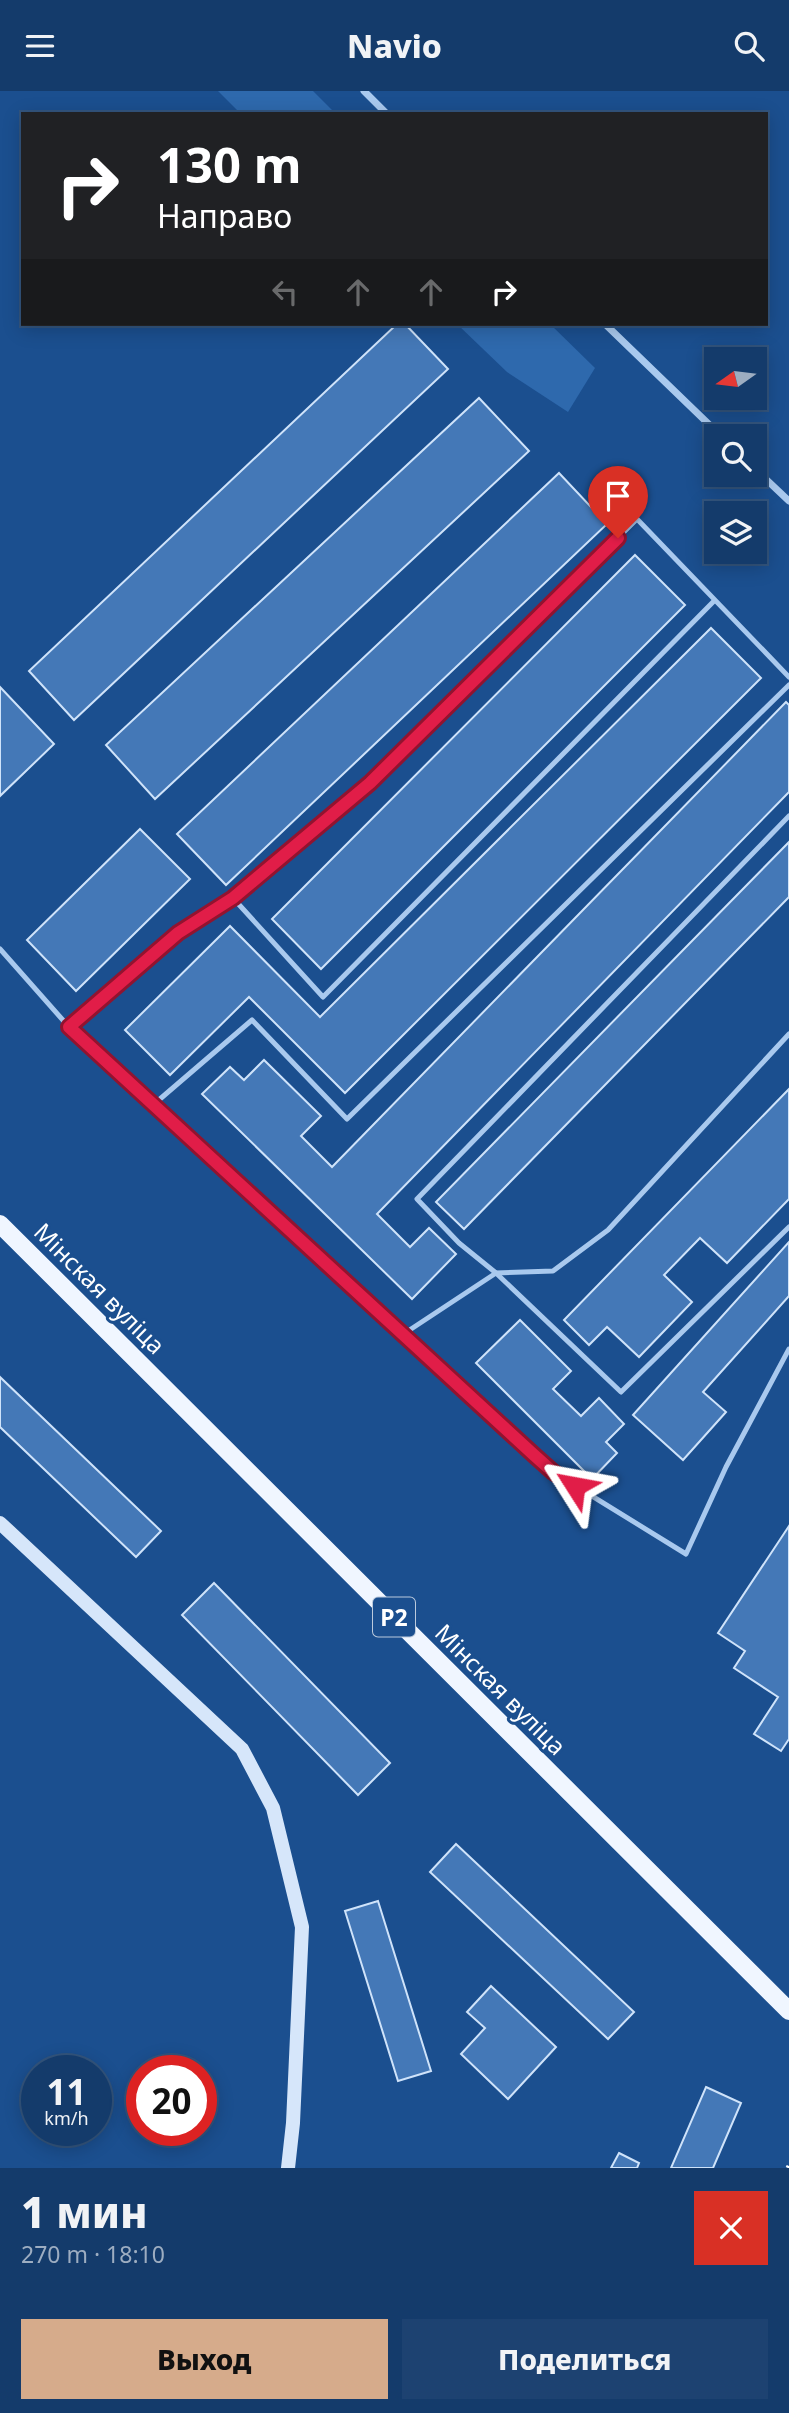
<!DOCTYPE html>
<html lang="ru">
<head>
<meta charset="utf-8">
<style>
	:root { --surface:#143b6b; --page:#1d4271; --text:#f1f3f6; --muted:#9dadc1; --line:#33557e; --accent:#d6ab8b }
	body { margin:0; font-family:"Noto Sans",sans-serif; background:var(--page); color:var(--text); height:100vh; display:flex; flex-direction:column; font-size:26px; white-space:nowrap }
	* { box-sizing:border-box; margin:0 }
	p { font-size:23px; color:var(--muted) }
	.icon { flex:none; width:38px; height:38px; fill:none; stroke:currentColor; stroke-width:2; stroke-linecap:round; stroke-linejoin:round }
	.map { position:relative; height:2077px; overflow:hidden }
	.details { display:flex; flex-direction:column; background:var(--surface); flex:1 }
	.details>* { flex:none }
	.hud { position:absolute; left:21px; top:21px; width:747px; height:214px; border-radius:0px; box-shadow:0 4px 18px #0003,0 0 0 2px var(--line); background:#202124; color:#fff; overflow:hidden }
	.needle { width:46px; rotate:256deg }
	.controls { position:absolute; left:704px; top:256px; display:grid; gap:14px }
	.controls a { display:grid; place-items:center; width:63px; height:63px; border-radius:0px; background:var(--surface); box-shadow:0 4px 18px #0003,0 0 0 2px var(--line); font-size:35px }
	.speed { position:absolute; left:21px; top:1964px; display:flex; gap:14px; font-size:35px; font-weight:700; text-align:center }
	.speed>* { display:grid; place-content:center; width:91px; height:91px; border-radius:50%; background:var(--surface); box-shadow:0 4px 18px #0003,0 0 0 2px var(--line); line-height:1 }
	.speed small { font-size:18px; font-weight:400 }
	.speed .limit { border:10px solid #d22; background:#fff; color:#111 }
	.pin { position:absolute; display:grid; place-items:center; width:60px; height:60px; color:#fff; margin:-72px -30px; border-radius:50% 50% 50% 0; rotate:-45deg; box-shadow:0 0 7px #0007 }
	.pin .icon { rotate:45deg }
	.me { position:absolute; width:77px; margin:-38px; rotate:304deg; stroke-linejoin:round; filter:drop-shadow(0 0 5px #0008) }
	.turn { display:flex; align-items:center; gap:24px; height:147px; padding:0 21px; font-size:32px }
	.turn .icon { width:91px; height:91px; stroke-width:2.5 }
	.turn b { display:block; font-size:49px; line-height:60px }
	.lanes { display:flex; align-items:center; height:66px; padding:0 21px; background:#0003; justify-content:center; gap:35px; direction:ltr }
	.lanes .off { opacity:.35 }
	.round { display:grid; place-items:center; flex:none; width:74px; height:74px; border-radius:0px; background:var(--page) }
	.overview { display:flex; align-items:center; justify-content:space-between; height:119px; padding:0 21px }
	h1 { font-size:42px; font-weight:800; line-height:52px }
	.button { display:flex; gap:14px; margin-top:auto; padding:14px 21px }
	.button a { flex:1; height:80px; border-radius:0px; background:var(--accent); color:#111; font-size:28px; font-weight:800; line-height:80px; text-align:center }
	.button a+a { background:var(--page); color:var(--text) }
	header { display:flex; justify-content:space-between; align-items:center; height:91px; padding:0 21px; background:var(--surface); font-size:32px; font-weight:800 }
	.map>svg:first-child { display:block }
</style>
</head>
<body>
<header><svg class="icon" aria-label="menu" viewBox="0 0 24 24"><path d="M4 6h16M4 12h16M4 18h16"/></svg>Navio<svg class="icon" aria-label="search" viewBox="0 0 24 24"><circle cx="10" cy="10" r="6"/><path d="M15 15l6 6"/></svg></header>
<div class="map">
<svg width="789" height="2077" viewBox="0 0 789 2077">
	<rect width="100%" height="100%" fill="#1b4f8f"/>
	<g fill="#2e69ad">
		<polygon points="218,0 313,0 336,23 241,23"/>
		<polygon points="457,233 550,233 595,277 568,321 507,281"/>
	</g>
	<g fill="#4478b7" stroke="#cfe3fa" stroke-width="2">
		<polygon points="397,233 405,233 448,278 74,629 29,580"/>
		<polygon points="479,307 529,360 155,708 106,654"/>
		<polygon points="559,382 607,433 226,794 177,743"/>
		<polygon points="635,464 685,514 321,878 272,828"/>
		<polygon points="711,537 761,587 345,1002 249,906 170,984 125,939 230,835 320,926"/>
		<polygon points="0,596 54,653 0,705"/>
		<polygon points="786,611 789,614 789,701 377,1123 410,1156 429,1137 456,1163 412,1208 202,1003 230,976 244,989 264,969 321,1025 301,1045 332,1076"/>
		<polygon points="140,738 190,788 76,900 27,849"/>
		<polygon points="789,751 789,806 464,1138 436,1111"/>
		<polygon points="789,998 789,1108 727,1172 700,1147 664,1184 692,1211 639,1266 607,1236 589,1254 564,1229"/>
		<polygon points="789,1151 789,1205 703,1301 726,1321 683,1369 633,1324"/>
		<polygon points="520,1229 571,1280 553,1298 581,1325 599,1307 624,1333 606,1351 617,1362 592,1388 476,1272"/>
		<polygon points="0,1286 161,1440 136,1466 0,1336"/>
		<polygon points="789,1435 789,1648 781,1660 754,1643 778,1606 734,1577 745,1560 718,1542"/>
		<polygon points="214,1492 390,1672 358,1704 182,1524"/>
		<polygon points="456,1753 634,1921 608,1948 430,1781"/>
		<polygon points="378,1810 431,1980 398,1990 345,1820"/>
		<polygon points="491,1895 556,1956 508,2008 461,1963 485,1937 467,1921"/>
		<polygon points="706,1996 741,2012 713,2077 671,2077"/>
		<polygon points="619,2062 639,2072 637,2077 611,2077"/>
	</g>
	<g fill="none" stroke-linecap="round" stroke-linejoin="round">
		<g stroke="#a9c9ee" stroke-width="5">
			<polyline points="714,510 323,906 233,807 370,692 637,428 789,586"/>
			<polyline points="789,725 417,1108 459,1152 496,1182 621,1301 789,1136"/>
			<polyline points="0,858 69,936 553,1381 686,1463 726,1376 789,1258"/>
			<polyline points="69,936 178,841 233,807"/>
			<polyline points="153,1014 252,929 347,1028 789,594"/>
			<polyline points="402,1244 496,1182 553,1180 608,1139 789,943"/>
		</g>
		<g stroke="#a9c9ee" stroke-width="7">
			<polyline points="364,0 387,23"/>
			<polyline points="605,233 721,345"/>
			<polyline points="754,377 789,410"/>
		</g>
		<polyline stroke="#d6e6fa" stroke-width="14" points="0,1432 242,1658 273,1717 302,1836 293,2032 288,2077"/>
		<polyline stroke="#f0f6ff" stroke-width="18" points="0,1133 789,1920"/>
		<polyline stroke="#fff" stroke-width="5" stroke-dasharray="12 5" stroke-linecap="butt" points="788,2077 789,2075"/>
	</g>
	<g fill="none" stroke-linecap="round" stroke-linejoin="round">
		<g stroke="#92132f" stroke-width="18">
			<polyline id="route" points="575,1395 553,1381 534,1364 69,936 178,842 233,807 370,692 618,447"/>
		</g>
		<use href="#route" stroke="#e11d48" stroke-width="12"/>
	</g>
	<g text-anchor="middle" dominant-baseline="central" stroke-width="6" stroke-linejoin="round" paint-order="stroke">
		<rect fill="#1b4f8f" stroke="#bbcadd" stroke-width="2" x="373" y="1506.5" width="42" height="39" rx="5"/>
		<g font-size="23" font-weight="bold" fill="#fff">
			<text x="394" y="1526">Р2</text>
		</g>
		<g font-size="24" fill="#fff" stroke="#1b4f8f">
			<text transform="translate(100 1197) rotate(45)">Мінская вуліца</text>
			<text transform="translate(501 1598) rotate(45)">Мінская вуліца</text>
		</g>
	</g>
</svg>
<div class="controls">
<a><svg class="needle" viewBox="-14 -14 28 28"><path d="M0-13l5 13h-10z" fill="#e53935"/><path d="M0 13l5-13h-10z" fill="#9dadc1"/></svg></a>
<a><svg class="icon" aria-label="search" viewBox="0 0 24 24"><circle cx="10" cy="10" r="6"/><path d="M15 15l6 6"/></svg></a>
<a><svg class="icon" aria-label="layers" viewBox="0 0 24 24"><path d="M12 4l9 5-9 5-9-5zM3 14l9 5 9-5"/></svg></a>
</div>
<div class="speed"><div>11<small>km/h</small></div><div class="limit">20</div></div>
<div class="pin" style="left:618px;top:447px;background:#d93025"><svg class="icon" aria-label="arrive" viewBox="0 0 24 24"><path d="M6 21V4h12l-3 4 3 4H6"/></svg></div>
<svg class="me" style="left:575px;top:1395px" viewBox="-20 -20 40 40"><path d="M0-17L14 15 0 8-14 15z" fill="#e11d48" stroke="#fff" stroke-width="4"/></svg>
<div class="hud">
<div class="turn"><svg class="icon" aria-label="right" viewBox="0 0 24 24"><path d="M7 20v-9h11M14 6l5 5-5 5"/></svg><div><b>130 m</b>Направо</div></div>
<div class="lanes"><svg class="icon off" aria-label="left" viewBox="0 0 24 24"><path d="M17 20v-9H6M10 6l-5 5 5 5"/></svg><svg class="icon off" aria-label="ahead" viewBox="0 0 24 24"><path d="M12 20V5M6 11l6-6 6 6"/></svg><svg class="icon off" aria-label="ahead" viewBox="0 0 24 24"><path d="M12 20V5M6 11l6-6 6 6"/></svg><svg class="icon" aria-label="right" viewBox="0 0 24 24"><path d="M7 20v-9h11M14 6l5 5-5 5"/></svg></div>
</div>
</div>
<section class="details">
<div class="overview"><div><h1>1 мин</h1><p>270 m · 18:10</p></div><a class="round" style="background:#d93025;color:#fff"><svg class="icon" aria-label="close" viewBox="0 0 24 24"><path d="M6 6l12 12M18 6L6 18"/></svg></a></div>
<div class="button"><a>Выход</a><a>Поделиться</a></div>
</section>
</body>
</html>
